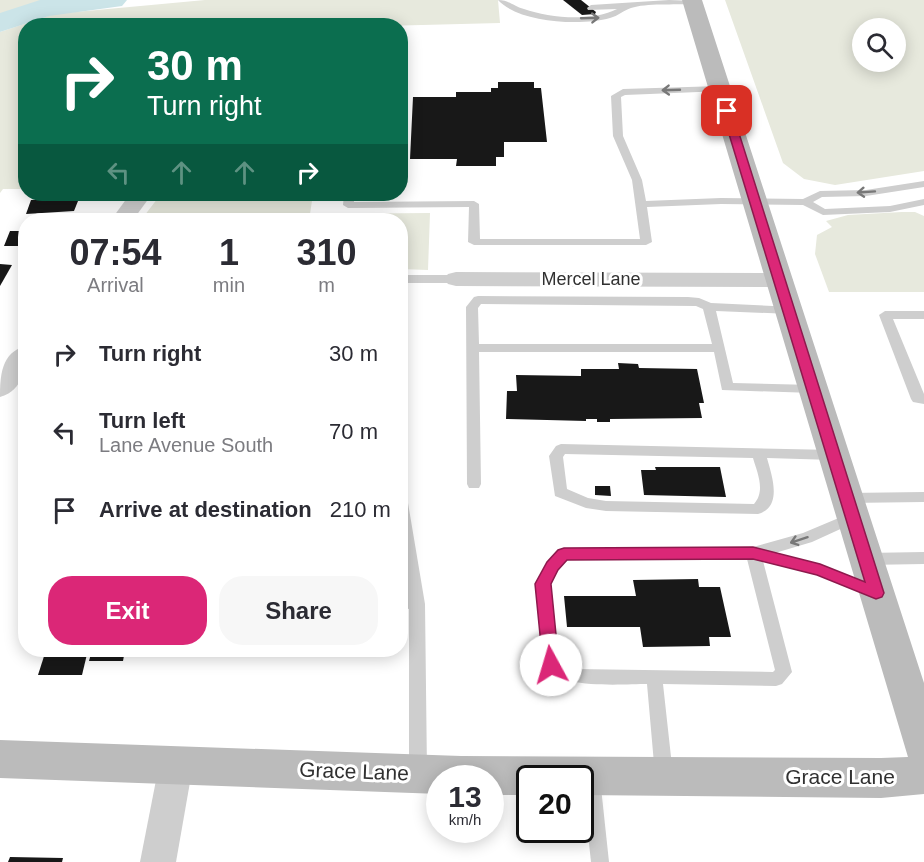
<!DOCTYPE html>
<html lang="en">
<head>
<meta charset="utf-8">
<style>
	:root { --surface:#fff; --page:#f7f7f7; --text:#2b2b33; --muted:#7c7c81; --accent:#db2777 }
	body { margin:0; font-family:Helvetica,sans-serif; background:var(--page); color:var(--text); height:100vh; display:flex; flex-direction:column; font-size:22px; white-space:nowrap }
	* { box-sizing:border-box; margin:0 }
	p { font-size:20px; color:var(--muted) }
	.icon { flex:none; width:33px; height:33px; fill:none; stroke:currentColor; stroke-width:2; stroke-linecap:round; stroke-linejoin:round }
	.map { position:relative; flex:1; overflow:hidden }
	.side { position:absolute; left:18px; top:213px; width:390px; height:444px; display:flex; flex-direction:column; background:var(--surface); border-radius:24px; box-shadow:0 3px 15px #0003 }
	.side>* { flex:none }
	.guide { position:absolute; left:18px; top:18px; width:390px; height:183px; border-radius:24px; box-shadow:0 3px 15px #0003; background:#0b6e4f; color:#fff; overflow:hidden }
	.controls { position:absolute; left:852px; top:18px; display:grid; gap:12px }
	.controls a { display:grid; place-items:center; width:54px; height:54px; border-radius:50%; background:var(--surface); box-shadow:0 3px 15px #0003; font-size:30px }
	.speed { position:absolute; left:426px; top:765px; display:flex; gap:12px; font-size:30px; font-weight:700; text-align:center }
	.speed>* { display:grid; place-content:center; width:78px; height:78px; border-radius:50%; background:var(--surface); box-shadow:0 3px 15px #0003; line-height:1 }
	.speed small { font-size:15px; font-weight:400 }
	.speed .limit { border:3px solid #111; border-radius:9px; background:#fff; color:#111 }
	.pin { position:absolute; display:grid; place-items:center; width:51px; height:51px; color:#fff; margin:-26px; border-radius:12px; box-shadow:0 3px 9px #0006 }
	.me { position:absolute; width:66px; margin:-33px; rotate:354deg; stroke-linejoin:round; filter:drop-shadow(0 0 4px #0008) }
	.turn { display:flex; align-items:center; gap:21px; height:126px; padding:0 30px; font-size:27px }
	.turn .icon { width:78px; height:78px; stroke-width:2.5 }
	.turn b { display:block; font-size:42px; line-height:51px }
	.lanes { display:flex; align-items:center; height:57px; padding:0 30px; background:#0003; justify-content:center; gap:30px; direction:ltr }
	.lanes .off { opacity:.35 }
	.eta { display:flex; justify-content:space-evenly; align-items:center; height:102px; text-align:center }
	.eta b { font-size:36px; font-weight:800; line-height:42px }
	.button { display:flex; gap:12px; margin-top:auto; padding:12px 30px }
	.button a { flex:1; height:69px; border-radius:24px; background:var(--accent); color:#fff; font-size:24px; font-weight:800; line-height:69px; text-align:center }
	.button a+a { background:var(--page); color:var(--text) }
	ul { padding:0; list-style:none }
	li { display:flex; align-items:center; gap:18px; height:78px; padding:0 30px }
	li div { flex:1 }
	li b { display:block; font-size:22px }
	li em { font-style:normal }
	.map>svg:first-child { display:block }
</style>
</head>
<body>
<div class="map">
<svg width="924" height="862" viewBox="0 0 924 862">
	<rect width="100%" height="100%" fill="#fff"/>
	<g fill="#e7e9dd" fill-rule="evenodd">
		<polygon points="0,0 77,0 42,4 0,18"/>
		<polygon points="205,0 498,0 500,23 383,26 26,26 25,189 3,189 0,193 0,32 54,14"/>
		<path d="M725,0H924V171L835,185L804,179L783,163ZM862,28H896V62H862Z"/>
		<polygon points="161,194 313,194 310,214 430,213 428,270 401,269 400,220 141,220"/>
		<polygon points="902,212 915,212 924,216 924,292 829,292 815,254 817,235 832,227 826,221 848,215"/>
	</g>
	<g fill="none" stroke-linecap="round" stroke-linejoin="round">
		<polygon fill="#cbe4e8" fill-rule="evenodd" points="40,0 127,0 122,6 49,16 0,32 0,13"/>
	</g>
	<g fill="#181818">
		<polygon points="563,0 581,0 596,12 595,14 582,15"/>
		<polygon points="498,82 534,82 534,88 541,88 547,142 504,142 504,157 496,157 496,166 456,166 457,159 410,159 413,97 456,97 456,92 491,92 491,88 498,88"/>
		<polygon points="71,199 78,201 74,211 26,214 31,200"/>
		<polygon points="10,231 26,231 26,246 4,246"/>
		<polygon points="0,264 12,265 0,286"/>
		<polygon points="618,363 638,364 639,368 697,369 704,403 699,403 702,418 610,419 610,422 597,422 597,419 586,419 586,421 506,419 507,391 517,391 516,375 581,376 581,369 619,369"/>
		<polygon points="655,467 720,467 726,497 644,495 641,470 656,470"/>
		<polygon points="595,486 610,486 611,496 595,495"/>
		<polygon points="698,579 699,587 720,587 731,637 709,637 710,646 643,647 640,627 567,627 564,596 636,596 633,580"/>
		<polygon points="46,650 88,650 82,675 38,675"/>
		<polygon points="92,650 125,650 123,661 89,661"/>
		<polygon points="10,857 63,858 62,862 8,862"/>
	</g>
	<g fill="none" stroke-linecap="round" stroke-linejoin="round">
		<g fill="#cecece" fill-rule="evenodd">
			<path d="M498,0C509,0 513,6 524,9C549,18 592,22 617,9L588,10L587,8L591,5L669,0L696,1L692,4C675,5 646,3 631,8C624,10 618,16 610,18C581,26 519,23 498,0Z"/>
			<polygon points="720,86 725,89 723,91 625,95 621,97 623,136 642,180 646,201 721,198 803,199 820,191 866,190 924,181 924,187 866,196 822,197 813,202 825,209 890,206 924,199 924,205 890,212 823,215 803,205 721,204 647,207 652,242 646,245 474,245 468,242 469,207 348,208 343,205 344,194 354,194 354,202 474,201 479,204 480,239 640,239 632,180 613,136 611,96 623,89"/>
			<polygon points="400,275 456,275 462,279 456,283 400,283"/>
			<path d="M478,296L688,297L699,298L711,303L794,307L796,310L794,313L790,314L716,311L733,383L813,385L820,389L813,393L722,390L714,352H479L481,484L479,488H469L467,484L466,307L474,297ZM481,304L696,306L703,309L712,344H479L478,308Z"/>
			<polygon points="885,311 924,311 924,319 893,319 924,394 924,404 913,402 911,399 879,315"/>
			<path d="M561,444L834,450L841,455L834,460L767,458C772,476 783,507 758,514L606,511L586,508L555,496L549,456L556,446ZM565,454L753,458C757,472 766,491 754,504L606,501L588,498L567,489L563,457Z"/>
			<polygon points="400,492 407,497 425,604 427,771 424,777 418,779 412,777 409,771 409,609 400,607 400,595 408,596 400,547"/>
			<polygon points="924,492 924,502 847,503 842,502 840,498 842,494 847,493"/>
			<path d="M853,512L858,513L860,517L858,521L812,542L775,553L825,566L878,587L881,591L878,595L873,597L817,575L763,561L792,672L782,684L776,686L663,684L673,775L670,781L664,783L658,781L655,775L647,684C622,684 555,690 543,665L535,584L547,562L559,550L753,547L803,533ZM747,559L775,670L773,672L575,669L559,661L551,584L558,570L568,560Z"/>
			<polygon points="924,552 924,564 866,565 861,563 859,559 861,555 866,553"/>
			<polygon points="591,770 597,772 600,778 609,862 591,862 582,778 585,772"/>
		</g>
		<g fill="#cecece" fill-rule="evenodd">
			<polygon points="130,194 152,194 133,220 111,220"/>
			<polygon points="456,272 781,273 789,275 793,280 789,285 781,287 456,286 448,284 444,279 448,274"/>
			<path d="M26,346C26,367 24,390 0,397C0,376 1,352 26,346Z"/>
			<polygon points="176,749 188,754 193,765 176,862 140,862 159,765 164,754"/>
		</g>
		<polygon fill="#bbb" fill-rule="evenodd" points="682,0 702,0 924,683 924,794 881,798 580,795 580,778 530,778 530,795 490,795 490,778 440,778 440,794 0,778 0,740 461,756 881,758 908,757"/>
	</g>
	<defs><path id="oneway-shaft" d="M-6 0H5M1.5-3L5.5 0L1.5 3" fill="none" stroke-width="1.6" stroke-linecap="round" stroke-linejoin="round" transform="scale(1.5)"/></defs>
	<g stroke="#787878">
		<use href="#oneway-shaft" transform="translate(590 18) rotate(-2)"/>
		<use href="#oneway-shaft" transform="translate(671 90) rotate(178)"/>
		<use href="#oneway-shaft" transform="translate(866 192) rotate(176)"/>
		<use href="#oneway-shaft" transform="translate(799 540) rotate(162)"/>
	</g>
	<polygon fill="#db2777" stroke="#8e194d" stroke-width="1.5" points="727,108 732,111 884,593 882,597 876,599 817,575 753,559 567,560 558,570 551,584 559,665 557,670 551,672 545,670 543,665 535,584 547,562 558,550 564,548 753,547 820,564 865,582 722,111"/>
	<g text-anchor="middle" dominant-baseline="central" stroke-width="6" stroke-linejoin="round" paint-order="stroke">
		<g font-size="18" fill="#313131" stroke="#fff">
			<text x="591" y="279">Mercel Lane</text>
		</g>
		<g font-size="21" fill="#313131" stroke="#fff">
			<text transform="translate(354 771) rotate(2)">Grace Lane</text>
			<text x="840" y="776">Grace Lane</text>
		</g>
	</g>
</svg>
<div class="controls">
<a><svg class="icon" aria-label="search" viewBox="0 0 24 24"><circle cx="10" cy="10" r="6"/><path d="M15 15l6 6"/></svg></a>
</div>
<div class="speed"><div>13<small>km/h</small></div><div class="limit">20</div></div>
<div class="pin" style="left:727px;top:111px;background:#d93025"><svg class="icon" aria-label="arrive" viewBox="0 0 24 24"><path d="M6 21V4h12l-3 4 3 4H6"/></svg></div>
<svg class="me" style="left:551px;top:665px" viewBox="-20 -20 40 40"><circle r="19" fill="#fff"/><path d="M0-13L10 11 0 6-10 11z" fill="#db2777"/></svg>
<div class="guide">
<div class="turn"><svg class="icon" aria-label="right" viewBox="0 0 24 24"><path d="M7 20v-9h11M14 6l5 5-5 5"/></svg><div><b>30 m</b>Turn right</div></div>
<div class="lanes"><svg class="icon off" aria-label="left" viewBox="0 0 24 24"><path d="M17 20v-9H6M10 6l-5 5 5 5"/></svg><svg class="icon off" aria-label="ahead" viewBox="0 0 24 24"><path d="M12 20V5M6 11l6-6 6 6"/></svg><svg class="icon off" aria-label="ahead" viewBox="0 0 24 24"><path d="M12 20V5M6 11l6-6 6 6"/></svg><svg class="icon" aria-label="right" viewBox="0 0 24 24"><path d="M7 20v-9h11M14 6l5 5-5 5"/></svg></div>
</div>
<section class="side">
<div class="eta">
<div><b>07:54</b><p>Arrival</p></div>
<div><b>1</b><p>min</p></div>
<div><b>310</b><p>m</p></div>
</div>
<ul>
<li><svg class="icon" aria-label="right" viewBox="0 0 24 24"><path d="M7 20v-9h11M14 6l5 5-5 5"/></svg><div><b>Turn right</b></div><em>30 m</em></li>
<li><svg class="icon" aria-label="left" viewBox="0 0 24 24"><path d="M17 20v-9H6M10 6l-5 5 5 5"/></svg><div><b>Turn left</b><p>Lane Avenue South</p></div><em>70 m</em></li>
<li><svg class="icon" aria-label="arrive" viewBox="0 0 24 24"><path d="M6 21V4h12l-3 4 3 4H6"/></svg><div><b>Arrive at destination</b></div><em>210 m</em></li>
</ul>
<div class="button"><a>Exit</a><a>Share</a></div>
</section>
</div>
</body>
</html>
